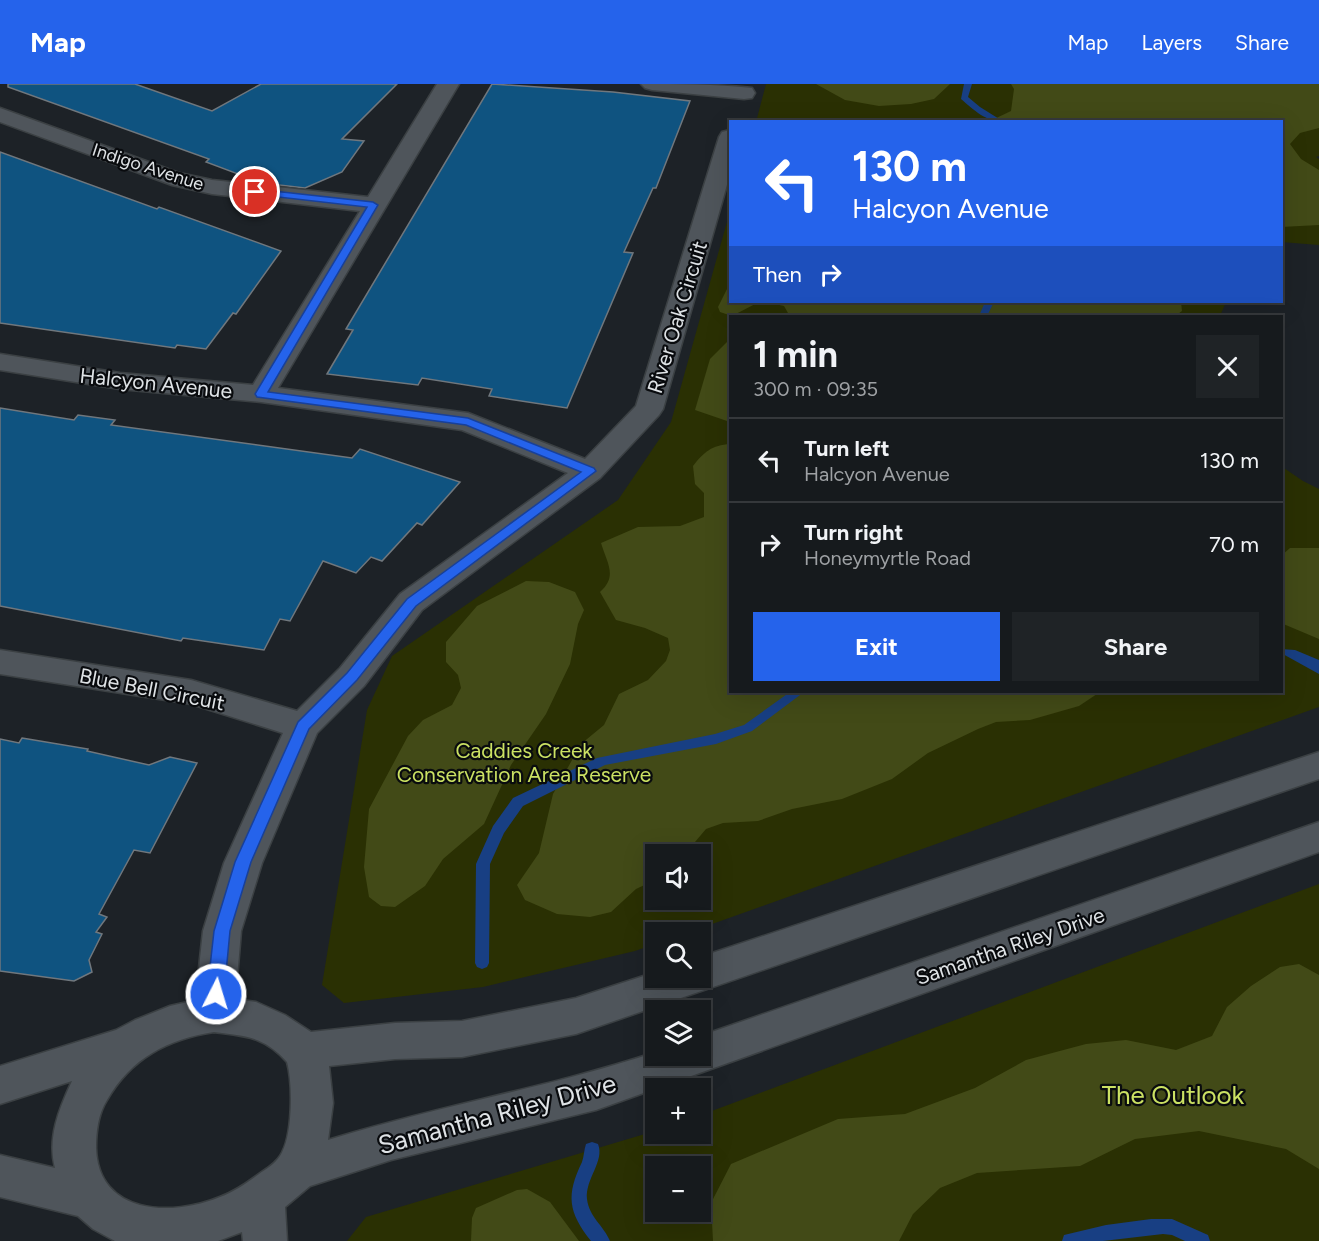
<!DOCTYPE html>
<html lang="en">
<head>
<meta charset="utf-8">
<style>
	:root { --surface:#161a1d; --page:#1f2326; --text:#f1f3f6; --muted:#9ea1a4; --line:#35383b; --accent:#2563eb }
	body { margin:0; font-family:Figtree,sans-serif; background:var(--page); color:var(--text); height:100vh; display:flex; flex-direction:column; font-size:22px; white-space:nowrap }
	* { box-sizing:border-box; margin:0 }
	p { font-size:20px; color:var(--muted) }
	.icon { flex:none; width:33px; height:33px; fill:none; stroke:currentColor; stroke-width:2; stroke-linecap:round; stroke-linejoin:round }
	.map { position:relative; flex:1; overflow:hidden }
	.drawer { position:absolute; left:729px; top:231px; width:554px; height:378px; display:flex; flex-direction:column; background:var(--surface); border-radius:0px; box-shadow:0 6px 24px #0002,0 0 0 2px var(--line) }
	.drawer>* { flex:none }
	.top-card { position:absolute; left:729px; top:36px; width:554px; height:183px; border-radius:0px; box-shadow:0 6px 24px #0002,0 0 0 2px var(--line); background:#2563eb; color:#fff; overflow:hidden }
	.fabs { position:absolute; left:645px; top:760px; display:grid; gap:12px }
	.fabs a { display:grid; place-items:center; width:66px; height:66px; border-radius:0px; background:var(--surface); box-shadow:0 6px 24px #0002,0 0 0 2px var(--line); font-size:30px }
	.pin { position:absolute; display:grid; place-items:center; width:51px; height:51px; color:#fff; margin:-26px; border:3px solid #fff; border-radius:50%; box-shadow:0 2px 6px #0007 }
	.me { position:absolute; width:66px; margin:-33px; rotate:5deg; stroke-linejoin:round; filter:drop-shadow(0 0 4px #0008) }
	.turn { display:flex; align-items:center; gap:21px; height:126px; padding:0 24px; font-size:27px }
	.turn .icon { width:78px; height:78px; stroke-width:2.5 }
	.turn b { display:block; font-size:42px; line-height:51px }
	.then { display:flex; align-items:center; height:57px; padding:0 24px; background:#0003; gap:12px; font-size:22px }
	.round { display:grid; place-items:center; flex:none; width:63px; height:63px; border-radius:0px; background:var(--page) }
	.summary { display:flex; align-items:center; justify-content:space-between; height:102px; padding:0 24px }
	h1 { font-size:36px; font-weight:700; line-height:45px }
	.cta { display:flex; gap:12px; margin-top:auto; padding:12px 24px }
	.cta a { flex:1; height:69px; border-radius:0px; background:var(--accent); color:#fff; font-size:24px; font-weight:700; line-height:69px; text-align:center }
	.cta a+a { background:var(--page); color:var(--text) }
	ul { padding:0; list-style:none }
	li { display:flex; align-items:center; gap:18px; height:84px; padding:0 24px; border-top:2px solid var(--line) }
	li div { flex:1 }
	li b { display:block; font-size:22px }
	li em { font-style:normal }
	header { display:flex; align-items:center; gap:36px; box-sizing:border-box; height:84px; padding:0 30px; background:var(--accent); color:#fff }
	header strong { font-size:28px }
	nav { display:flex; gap:33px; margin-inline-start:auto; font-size:21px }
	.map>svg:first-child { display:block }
</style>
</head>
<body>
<header>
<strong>Map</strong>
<nav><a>Map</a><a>Layers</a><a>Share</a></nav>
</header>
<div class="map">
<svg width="1319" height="1157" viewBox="0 0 1319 1157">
	<rect width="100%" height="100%" fill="#1d2227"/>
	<g fill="#2a3003" fill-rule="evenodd">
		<polygon points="766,0 1319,0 1319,72 1316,73 1319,75 1319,161 1281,158 1281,38 756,38"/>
		<path d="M730,127V218H1226L1220,232H730V608H1281V382L1303,397L1319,405V623L687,849H656L655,860L635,867L483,903L344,919L322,901L367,626L392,572L618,416L671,338ZM656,771H700V816H656Z"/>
		<path d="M1319,800V1157H347L366,1133L655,1047L656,1050H700L701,1031ZM656,1083H700V1128H656Z"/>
	</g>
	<g fill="#424a17">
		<polygon points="816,0 950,0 934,15 911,20 879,22 845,16"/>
		<polygon points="1011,0 1319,0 1319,44 1300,49 1290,60 1301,75 1319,86 1319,141 1281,143 1281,38 990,37 1011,27 1014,5"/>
		<polygon points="730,199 730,218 759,218 732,232 720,228 718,223"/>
		<polygon points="765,218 1181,218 1182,227 1175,232 783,232 788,229 784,222"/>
		<polygon points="730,255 730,337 727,337 695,326 710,275"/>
		<path d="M730,360V608H1100L1079,622L1030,636L996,638L978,645L928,669L892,695L842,715L792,725L758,737L723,739L706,745L684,771H656L655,796L636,805L611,828L590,833L557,830L525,816L517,801L539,769L553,710L581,660L604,641L619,610L648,596L666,577L670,566L668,554L645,544L616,536L600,508C618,492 607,479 601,459L638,443L680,442L704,433V409L695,400L693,382C704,368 712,361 730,360Z"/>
		<polygon points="1290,464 1319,464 1319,555 1281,539 1281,472"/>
		<polygon points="526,497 549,498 575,508 584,526 578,540 570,580 546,630 511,681 484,740 443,775 425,802 395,823 381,822 369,813 364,783 369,725 408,652 423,636 452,621 461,604 458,591 446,578 446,558 477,522"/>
		<polygon points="1299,880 1319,891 1319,1085 1286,1065 1199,1047 1135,1055 1080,1082 977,1089 940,1104 913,1130 899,1157 713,1157 711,1119 731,1080 838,1035 905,1030 975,1004 1026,976 1086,960 1126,956 1176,966 1212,952 1227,923 1251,902 1280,883"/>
		<polygon points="527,1105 550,1118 579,1157 471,1157 472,1134 476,1124 517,1106"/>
	</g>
	<polygon fill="#183f83" points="1281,565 1295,566 1319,576 1319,590 1281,569"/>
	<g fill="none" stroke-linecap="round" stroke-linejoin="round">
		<g fill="#183f83" fill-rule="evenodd">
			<path d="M964,0H972L968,13L980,23L1004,38C986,38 974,26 961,15Z"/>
			<polygon points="985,218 994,218 987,232 979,232"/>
			<polygon points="790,608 804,608 752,647 716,660 605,681 523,722 504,749 490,780 489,879 487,883 482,885 477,883 475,879 476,780 493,742 513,714 597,674 715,650 744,641"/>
			<path d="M592,1058L598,1060C605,1077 585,1095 587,1115C589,1133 604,1142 610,1157H591C568,1128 566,1111 582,1078C584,1072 584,1066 586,1060Z"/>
			<polygon points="1151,1135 1172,1135 1208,1151 1210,1157 1185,1157 1172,1151 1163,1150 1103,1157 1062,1157 1064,1151 1106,1141"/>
		</g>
	</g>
	<g fill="#0f5380" stroke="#70777d" stroke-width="1.5">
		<polygon points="8,0 135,0 212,27 261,0 397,0 342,55 364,57 342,88 305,104 262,99 206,78 209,75 8,3"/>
		<polygon points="492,0 613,8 690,17 656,104 653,104 624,168 633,169 567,324 489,312 492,305 422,294 418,301 327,290 353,246 346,245"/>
		<polygon points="0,68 157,125 159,123 281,167 236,230 233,229 206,265 177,261 175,264 0,239"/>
		<polygon points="0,324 74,336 78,331 115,336 111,341 352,374 360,365 460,398 422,441 417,439 382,477 371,473 356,489 323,477 290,537 280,535 264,566 183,554 181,557 0,522"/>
		<polygon points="22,654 88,665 87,667 149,681 170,673 197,679 150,769 134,766 99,830 107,833 96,848 102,850 89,876 92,888 74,897 0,887 0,655 19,659"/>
	</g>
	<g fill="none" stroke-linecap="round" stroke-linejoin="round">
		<g stroke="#3b4043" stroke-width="3">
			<g id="street">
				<polygon points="437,0 459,0 278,304 468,329 585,375 636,322 719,53 722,48 730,46 730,90 663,325 659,331 600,394 422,526 364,602 317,649 262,779 241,847 234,930 228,942 214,948 200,942 194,930 203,847 224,779 283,649 191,620 0,590 0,566 191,596 297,627 340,584 400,510 568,389 462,346 261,318 120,305 0,286 0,270 120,289 253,301 360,127 212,110 172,101 0,38 0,24 179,89 212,96 368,113"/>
				<path d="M641,0C677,0 716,0 752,4L755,9L752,14L744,15L652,6L645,4Z"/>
			</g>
		</g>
		<g stroke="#3b4043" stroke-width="3">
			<path id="secondary" d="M1319,668V695L576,950L462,973L395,975L329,982L333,1019L328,1056C436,1022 548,1004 656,968V972H700V952L1319,738V768L596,1026L391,1076L310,1102L285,1123L287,1157H243L242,1148L218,1157H115L93,1145L78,1132L0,1113V1071L55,1084C47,1054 59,1025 72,997L0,1020V982L116,946L135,936L170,922L214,912L256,918L285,931L311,948L395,939L462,937L576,914L656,888V894H700V873ZM214,948C245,952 264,952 287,978C293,1000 293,1053 280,1072C275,1080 266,1085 259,1090C247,1099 234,1108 220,1113C172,1133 98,1131 96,1064C96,1048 98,1030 107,1016C131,974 168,955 214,948Z"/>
		</g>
		<use href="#street" fill="#4f555b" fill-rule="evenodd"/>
		<use href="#secondary" fill="#4f555b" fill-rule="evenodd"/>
	</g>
	<polygon fill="#2563eb" stroke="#184099" stroke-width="1.5" points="255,105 373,118 378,121 268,308 468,334 594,384 596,387 416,522 357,596 309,645 251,778 230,847 224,910 222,915 216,917 210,915 207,910 214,847 235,778 298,638 347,589 407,515 581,388 466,341 257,313 255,310 367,123 252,110 252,106"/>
	<g text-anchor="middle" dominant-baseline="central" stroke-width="4.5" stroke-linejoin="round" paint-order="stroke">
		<g font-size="18" fill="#dfe3e6" stroke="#090b0e">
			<text transform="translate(148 83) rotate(18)">Indigo Avenue</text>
		</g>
		<g font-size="21" fill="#dfe3e6" stroke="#090b0e">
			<text transform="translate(677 233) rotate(-73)">River Oak Circuit</text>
			<text transform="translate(156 299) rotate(6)">Halcyon Avenue</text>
			<text transform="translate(152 605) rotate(11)">Blue Bell Circuit</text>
			<text transform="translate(1010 862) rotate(-19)">Samantha Riley Drive</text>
		</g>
		<g font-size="21" fill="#cbe163" stroke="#090b0e">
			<text x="524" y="666">Caddies Creek<tspan x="524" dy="24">Conservation Area Reserve</tspan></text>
		</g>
		<g font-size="26" fill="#cbe163" stroke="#090b0e">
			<text x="1173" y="1011">The Outlook</text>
		</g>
		<g font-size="26" fill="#dfe3e6" stroke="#090b0e">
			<text transform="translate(497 1030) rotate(-15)">Samantha Riley Drive</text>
		</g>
	</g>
</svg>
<div class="fabs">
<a><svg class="icon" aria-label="sound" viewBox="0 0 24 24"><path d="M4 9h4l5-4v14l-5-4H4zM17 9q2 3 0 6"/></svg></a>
<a><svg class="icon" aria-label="search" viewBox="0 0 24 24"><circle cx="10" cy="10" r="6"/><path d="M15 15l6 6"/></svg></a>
<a><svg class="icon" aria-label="layers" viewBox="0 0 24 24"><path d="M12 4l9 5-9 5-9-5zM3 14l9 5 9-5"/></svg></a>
<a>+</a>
<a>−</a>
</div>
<div class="pin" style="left:255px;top:108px;background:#d93025"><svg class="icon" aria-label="arrive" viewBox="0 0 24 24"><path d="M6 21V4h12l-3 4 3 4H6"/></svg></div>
<svg class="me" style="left:216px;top:910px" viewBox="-20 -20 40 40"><circle r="17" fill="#2563eb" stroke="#fff" stroke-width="3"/><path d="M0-11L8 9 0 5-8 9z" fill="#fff"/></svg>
<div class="top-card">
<div class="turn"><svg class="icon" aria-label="left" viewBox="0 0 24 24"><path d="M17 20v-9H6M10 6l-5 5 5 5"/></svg><div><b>130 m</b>Halcyon Avenue</div></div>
<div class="then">Then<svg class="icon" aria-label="right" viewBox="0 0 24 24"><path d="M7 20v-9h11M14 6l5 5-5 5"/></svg></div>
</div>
<section class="drawer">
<div class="summary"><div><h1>1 min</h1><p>300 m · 09:35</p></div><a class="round"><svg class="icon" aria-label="close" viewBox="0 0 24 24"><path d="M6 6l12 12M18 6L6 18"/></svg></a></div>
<ul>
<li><svg class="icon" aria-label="left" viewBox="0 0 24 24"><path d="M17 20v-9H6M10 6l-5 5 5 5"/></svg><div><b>Turn left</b><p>Halcyon Avenue</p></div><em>130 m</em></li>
<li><svg class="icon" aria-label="right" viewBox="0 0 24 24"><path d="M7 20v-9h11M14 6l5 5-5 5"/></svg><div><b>Turn right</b><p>Honeymyrtle Road</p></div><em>70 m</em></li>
</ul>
<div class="cta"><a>Exit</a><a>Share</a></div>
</section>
</div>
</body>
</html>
